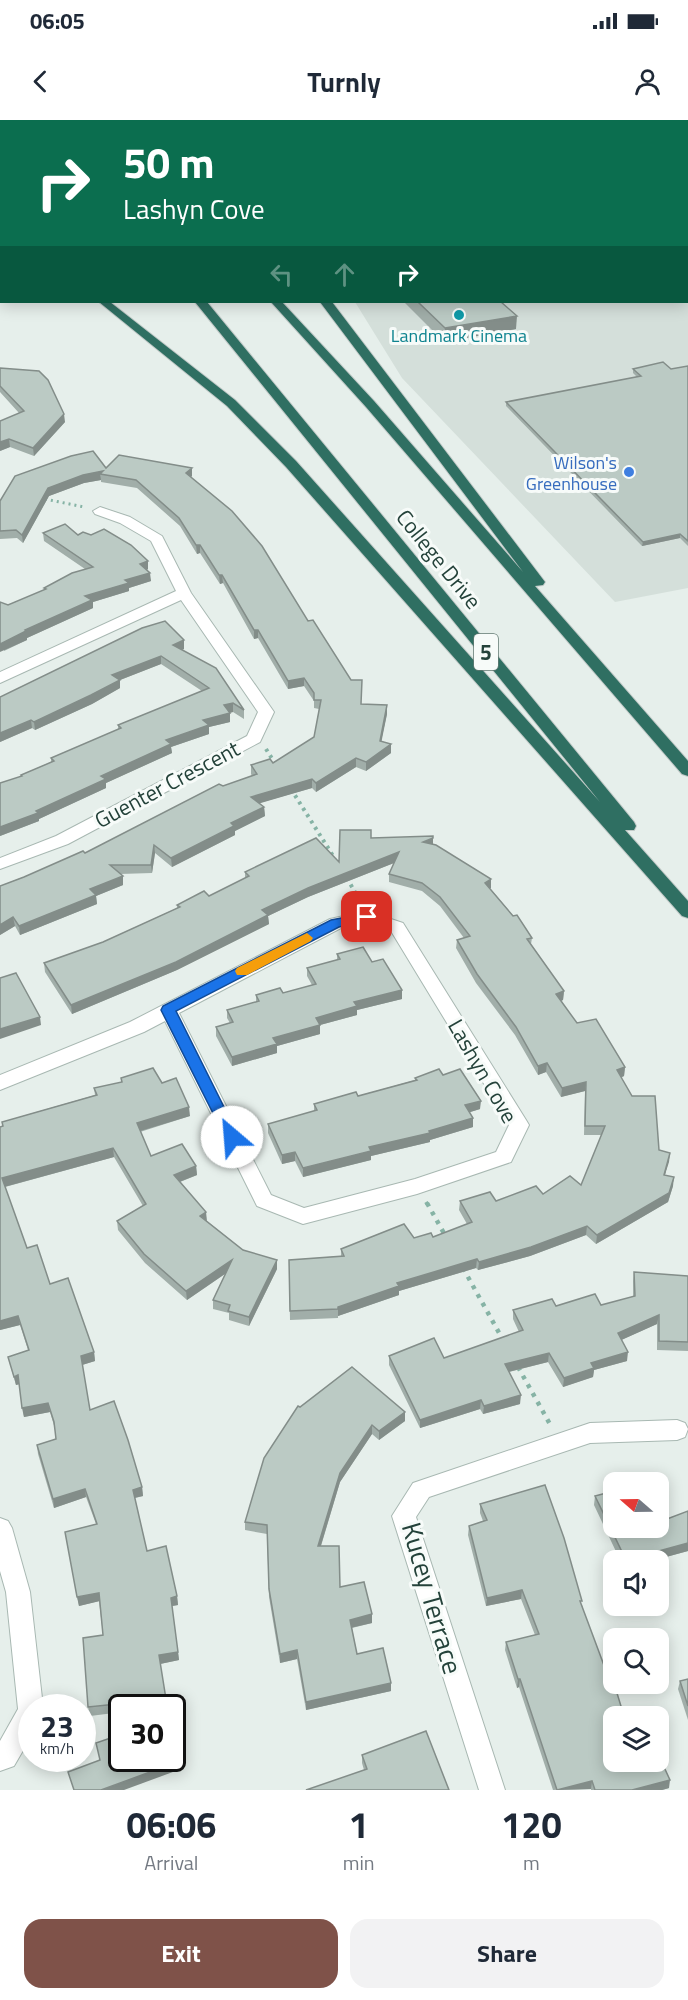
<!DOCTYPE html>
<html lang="en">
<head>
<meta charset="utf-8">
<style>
	:root { --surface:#fff; --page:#f2f2f3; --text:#1f2937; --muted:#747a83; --accent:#7f5249 }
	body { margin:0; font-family:"Titillium Web",sans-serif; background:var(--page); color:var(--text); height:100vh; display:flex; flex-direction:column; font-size:22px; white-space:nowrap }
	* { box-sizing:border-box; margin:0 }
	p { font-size:20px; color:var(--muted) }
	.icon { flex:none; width:33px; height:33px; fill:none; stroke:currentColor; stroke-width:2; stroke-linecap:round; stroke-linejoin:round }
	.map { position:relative; height:1670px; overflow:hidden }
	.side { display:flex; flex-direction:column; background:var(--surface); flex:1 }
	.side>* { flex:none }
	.guide { position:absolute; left:0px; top:0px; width:688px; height:183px; box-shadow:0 3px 15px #0003; background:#0b6e4f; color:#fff; overflow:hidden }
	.needle { width:39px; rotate:290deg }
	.controls { position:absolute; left:603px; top:1352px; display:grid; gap:12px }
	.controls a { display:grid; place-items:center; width:66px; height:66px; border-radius:12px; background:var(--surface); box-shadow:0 3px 15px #0003; font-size:30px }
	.speed { position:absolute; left:18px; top:1574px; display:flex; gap:12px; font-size:30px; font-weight:700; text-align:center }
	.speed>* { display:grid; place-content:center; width:78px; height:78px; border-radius:50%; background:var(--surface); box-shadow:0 3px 15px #0003; line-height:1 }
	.speed small { font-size:15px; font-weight:400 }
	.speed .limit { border:3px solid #111; border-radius:9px; background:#fff; color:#111 }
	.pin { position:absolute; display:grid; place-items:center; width:51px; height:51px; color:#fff; margin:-26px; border-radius:12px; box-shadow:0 3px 9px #0006 }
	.me { position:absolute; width:66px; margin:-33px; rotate:333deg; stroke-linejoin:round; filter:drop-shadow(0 0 4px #0008) }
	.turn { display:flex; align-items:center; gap:21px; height:126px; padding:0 24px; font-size:27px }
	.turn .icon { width:78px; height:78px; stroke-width:2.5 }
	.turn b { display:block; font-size:42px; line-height:51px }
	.lanes { display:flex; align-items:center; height:57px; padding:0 24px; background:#0003; justify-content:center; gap:30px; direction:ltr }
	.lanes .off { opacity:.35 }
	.eta { display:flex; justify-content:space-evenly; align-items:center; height:102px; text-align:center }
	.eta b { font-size:36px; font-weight:700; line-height:42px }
	.primary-button { display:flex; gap:12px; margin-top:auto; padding:12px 24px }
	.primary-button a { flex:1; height:69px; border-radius:18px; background:var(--accent); color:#fff; font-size:24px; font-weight:700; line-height:69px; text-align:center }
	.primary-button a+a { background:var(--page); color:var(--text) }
	.status { display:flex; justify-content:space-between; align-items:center; height:42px; padding:0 30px; background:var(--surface); direction:ltr }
	.status svg { height:16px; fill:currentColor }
	header { display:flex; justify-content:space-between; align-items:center; height:78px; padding:0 24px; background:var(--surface); font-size:27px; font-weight:700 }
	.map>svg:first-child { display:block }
</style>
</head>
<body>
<div class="status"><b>06:05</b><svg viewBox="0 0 49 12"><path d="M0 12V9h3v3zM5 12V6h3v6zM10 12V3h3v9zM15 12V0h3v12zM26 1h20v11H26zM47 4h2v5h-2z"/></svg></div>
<header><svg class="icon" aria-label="back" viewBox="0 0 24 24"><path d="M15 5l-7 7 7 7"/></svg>Turnly<svg class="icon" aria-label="person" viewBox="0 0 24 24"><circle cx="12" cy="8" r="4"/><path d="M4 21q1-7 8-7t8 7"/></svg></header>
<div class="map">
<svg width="688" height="1670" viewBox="0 0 688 1670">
	<rect width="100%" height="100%" fill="#e6efeb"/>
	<polygon fill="#d4dfda" points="482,0 688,0 688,468 615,482 402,258 355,182 687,182 687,2 480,1"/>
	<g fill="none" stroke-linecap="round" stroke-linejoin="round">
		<g stroke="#a8b8b2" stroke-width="2">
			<g id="minor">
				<polygon points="621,0 631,0 620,2"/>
				<polygon points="666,0 685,0 686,2 667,2"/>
				<polygon points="687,62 688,62 687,70"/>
				<rect x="687" y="102" width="1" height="6"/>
				<rect x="687" y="123" width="1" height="6"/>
				<rect x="687" y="141" width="1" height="7"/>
				<polygon points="100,387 130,397 162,416 191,473 274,592 260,622 68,724 0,749 0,738 56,716 247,616 258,592 181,480 0,563 0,552 176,471 151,421 120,403 95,394 93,391"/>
				<path d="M367,791L403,803L526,1000L529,1005L511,1042L417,1074L303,1104L257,1086L165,901L144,912L0,970V955L130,902L330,799ZM366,803L391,811L509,1005L496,1032L415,1059L304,1088L271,1075L179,893L341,808Z"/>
				<polygon points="677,1300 685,1303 688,1309 685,1317 677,1320 590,1323 429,1377 416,1397 505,1670 479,1670 392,1396 413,1363 590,1303"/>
				<polygon points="0,1398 8,1401 12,1408 30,1472 43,1587 32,1587 32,1615 14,1646 0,1651 0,1621 18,1589 6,1472 0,1451"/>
			</g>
		</g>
		<g stroke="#c2cac8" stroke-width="2">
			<g id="major">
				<polygon points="61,0 81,0 60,2"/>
				<polygon points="148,0 167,0 147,2"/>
				<rect x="0" y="7" width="2" height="6"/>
				<rect x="0" y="20" width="2" height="6"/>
			</g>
		</g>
		<g stroke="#c2cac8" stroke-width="2">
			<g id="highway">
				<polygon points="48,0 58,0 59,2 49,2"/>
				<polygon points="109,0 119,0 120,2 110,2"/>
				<polygon points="140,0 150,0 151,2 141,2"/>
				<rect x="405" y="0" width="10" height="2"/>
				<rect x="0" y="63" width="2" height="8"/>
				<polygon points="99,182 110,182 235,280 296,341 600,682 195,182 207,182 634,702 636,706 634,710 625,710 688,781 688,798 682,796 286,347 227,286"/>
				<polygon points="271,182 282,182 374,281 523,452 320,182 332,182 545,462 543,465 535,466 688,641 688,656 682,654 366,287"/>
			</g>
		</g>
		<g stroke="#86b3a5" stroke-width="2" stroke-dasharray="1.5 3" stroke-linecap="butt">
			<polyline points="23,2 34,0"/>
			<polyline points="182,2 193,0"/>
		</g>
		<polyline stroke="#86b3a5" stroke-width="3" stroke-dasharray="2 4" stroke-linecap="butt" points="45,379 84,387"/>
		<g stroke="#86b3a5" stroke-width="4" stroke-dasharray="3 4.5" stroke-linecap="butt">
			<polyline points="266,629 276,645"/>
			<polyline points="291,669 335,739"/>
			<polyline points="347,758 361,783"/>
			<polyline points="426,1082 428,1085"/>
		</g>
		<g stroke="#86b3a5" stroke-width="4.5" stroke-dasharray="4 6" stroke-linecap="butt">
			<polyline points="427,1083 446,1117"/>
			<polyline points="463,1148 503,1220"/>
			<polyline points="518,1247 551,1306"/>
		</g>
		<use href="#minor" fill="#fff" fill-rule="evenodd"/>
		<use href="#major" fill="#6aa596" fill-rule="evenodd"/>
		<use href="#highway" fill="#2f6f62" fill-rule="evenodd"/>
	</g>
	<g fill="#a1aea9">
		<polygon points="404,182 501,182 516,209 444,222"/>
		<polygon points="688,246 688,426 680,418 642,426 506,286 506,282 637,257 633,253 633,249 671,249"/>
		<polygon points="0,248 65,302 34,336 10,327 0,331 19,293 0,272"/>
		<polygon points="106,348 192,348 192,356 191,357 308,501 361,584 387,594 381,621 391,624 391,633 366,651 356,647 316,672 312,668 259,683 264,687 265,696 235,711 235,715 172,747 155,733 152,753 120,754 123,756 123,765 96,776 97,784 20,815 15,806 0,815 0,766 85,733 223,666 252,656 251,654 251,645 273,643 314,617 319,589 314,588 314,581 304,566 288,569 258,518 254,519 223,463 220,464 200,433 197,434 180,406 137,368 101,362 101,360 84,363 49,376 23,423 17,418 0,419 0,381"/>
		<polygon points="43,413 78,415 148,449 147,450 151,461 129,468 129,471 93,482 93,488 27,518 27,520 4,531 8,485 45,470 44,468 85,449 44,421"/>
		<polygon points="184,529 182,530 244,590 244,599 233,592 229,593 230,602 209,607 209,614 171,627 172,633 106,663 106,668 39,699 39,701 0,716 0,663 21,657 21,655 51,642 51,638 118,610 118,605 202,571 161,544 120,560 120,568 92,584 35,610 32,608 0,622 0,577"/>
		<polygon points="371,718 433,724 491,768 490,768 532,818 531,824 564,871 563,880 561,881 577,903 625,947 624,956 621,958 659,1030 670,1033 665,1055 673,1066 668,1082 596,1124 586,1115 530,1136 478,1150 476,1148 399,1171 399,1175 338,1196 338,1198 290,1200 289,1140 341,1136 341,1129 414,1118 433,1117 467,1104 459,1090 460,1081 496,1081 543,1074 581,1065 602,1015 584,1015 585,971 561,977 546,952 538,955 515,915 476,863 456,828 457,820 464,818 440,786 422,771 389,762 389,754 394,743 308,777 268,796 269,804 177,850 72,894 45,852 44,843 103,822 177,788 177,785 209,776 245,758 245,752 339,742"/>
		<polygon points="337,834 372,842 402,870 402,879 357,890 357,895 320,905 320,914 277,926 277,933 232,946 216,916 216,907 230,903 227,898 227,890 256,882 256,875 283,873 312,865 307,856 307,848 337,840"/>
		<polygon points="443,955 480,989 470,992 473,1007 430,1020 430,1022 371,1036 371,1040 303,1057 295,1041 282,1044 268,1013 268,1004 314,991 314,984 358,976 415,960 415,958"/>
		<polygon points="121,958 162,963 190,996 140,1012 151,1036 196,1046 197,1055 180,1062 207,1101 243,1130 277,1149 249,1206 229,1200 229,1193 213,1189 213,1180 225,1154 187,1180 145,1143 118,1110 117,1101 143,1086 114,1037 5,1067 27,1128 94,1232 95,1241 82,1245 90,1290 142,1367 143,1376 135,1378 147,1431 177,1476 178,1485 172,1486 179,1540 160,1544 167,1587 122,1587 122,1592 90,1596 88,1587 103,1515 99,1481 79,1486 65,1412 96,1404 86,1377 54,1388 38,1334 37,1325 56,1319 55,1309 50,1292 24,1297 19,1264 16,1265 8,1237 28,1230 20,1205 0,1210 2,1006 2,1002 95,975 94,968 121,963"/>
		<polygon points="634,1152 688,1156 688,1231 657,1230 657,1204 621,1220 627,1241 594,1250 593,1257 563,1267 548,1242 509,1252 520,1284 483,1294 480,1289 420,1308 389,1245 389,1236 444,1238 519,1212 513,1199 513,1190 556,1186 601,1185 633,1177 633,1161"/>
		<polygon points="300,1287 405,1292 405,1301 379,1320 372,1314 340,1362 321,1426 340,1467 372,1494 372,1503 352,1508 357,1534 391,1563 391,1571 306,1590 297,1539 280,1543 269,1477 267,1414 245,1410 245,1402"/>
		<polygon points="595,1376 614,1407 667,1399 688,1391 688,1431 655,1440 620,1440 594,1385"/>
		<polygon points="480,1384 582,1485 614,1596 669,1668 662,1670 591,1670 591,1669 553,1670 519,1567 517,1568 505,1530 506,1522 535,1515 521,1479 486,1486 468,1415 469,1406 483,1401 480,1393"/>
		<polygon points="688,1559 688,1600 678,1569 680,1561"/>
		<polygon points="362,1635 449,1670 364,1650 362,1643"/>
	</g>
	<g fill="#838d89">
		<polygon points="517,196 516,209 444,222 445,208"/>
		<polygon points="64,294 65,302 34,336 33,328"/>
		<polygon points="9,319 10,327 0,331 0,322"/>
		<polygon points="192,348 192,356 186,360 186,353"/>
		<polygon points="103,351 100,354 101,360 84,363 49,376 23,423 22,415 48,368 83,355"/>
		<polygon points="680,414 680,418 642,426 643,422"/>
		<polygon points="196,425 200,425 200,433 197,434"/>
		<polygon points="148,441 148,449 141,452 140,444"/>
		<polygon points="150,453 151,461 129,468 129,471 93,482 93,488 27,518 27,520 0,532 0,524 85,476 125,460"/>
		<polygon points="219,455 222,455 223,463 220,464"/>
		<polygon points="254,510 258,510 258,518 254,519"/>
		<polygon points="184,520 184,529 174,533 173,525"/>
		<polygon points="161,536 161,544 120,560 120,568 92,584 35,610 34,602 112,555"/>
		<polygon points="304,558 304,566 288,569 288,561"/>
		<polygon points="233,583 233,592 225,594 224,585"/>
		<polygon points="387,585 387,594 380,629 380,621"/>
		<polygon points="230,593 230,602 209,607 209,614 171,627 172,633 106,663 106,668 39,699 39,701 0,716 0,707 36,691 203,600"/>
		<polygon points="31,600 32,608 0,622 0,613"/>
		<polygon points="391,624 391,633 366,651 366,642"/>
		<polygon points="356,638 356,647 316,672 316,663"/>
		<polygon points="312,659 312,668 251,686 251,677"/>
		<polygon points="264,687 265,696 235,711 235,715 172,747 171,738 231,703"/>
		<polygon points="433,718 433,727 423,722"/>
		<polygon points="154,725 155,733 152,753 151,745"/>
		<polygon points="399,732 399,741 308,777 268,796 269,804 177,850 72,894 71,885 262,790 308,768"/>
		<polygon points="123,756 123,765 96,776 97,784 20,815 19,806 90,769"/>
		<polygon points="491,759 491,768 484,771 485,763"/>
		<polygon points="13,797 15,806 0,815 0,805"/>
		<polygon points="402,870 402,879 357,890 357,895 320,905 320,914 277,926 277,933 232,946 232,937 273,918 316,898 354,882"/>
		<polygon points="564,871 563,880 555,883 556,874"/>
		<polygon points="40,897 41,905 0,919 0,909"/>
		<polygon points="547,943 546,952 538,955 538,946"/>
		<polygon points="625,947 624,956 616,959 617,950"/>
		<polygon points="586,962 585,971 561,977 562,968"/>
		<polygon points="481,981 480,989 464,994 465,985"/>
		<polygon points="189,987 190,996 137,1012 137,1003"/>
		<polygon points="473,998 473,1007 430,1020 430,1022 371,1036 371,1040 303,1057 303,1048 369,1027"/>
		<polygon points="113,1028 114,1037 4,1067 2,1058"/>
		<polygon points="295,1032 295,1041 282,1044 282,1035"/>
		<polygon points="670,1033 669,1042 662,1064 664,1055"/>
		<polygon points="196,1046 197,1055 174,1064 174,1055"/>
		<polygon points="674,1057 673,1066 668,1082 596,1124 597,1115"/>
		<polygon points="206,1092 207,1101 200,1096"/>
		<polygon points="587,1106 586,1115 530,1136 478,1150 479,1142"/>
		<polygon points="477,1139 476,1148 399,1171 399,1175 338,1196 338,1187 397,1163"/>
		<polygon points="232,1140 232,1149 187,1180 186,1171"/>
		<polygon points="277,1140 277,1149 249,1206 249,1197"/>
		<polygon points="659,1195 657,1204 617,1222 618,1213"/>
		<polygon points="18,1196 20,1205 0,1210 0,1201"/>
		<polygon points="94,1232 95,1241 82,1245 81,1236"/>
		<polygon points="628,1232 627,1241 594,1250 593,1257 563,1267 564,1258 591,1243"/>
		<polygon points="549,1233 548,1242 504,1253 505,1244"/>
		<polygon points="18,1255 20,1264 16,1265 14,1257"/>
		<polygon points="521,1275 520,1284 483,1294 484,1286"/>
		<polygon points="481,1280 480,1289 420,1308 420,1300"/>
		<polygon points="48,1283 50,1292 24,1297 22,1288"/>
		<polygon points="405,1292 405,1301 379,1320 379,1311"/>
		<polygon points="372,1305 372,1314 340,1362 318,1435 318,1426 340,1353"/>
		<polygon points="142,1367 143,1376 134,1378 133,1370"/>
		<polygon points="85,1369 86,1377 54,1388 53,1379"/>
		<polygon points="688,1423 688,1431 655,1440 626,1440"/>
		<polygon points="522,1470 521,1479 486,1486 487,1478"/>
		<polygon points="99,1473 100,1481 79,1486 77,1477"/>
		<polygon points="177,1476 178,1485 172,1486 171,1478"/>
		<polygon points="372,1494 372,1503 350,1508 350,1500"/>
		<polygon points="297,1530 297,1539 280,1543 280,1534"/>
		<polygon points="178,1532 179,1540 160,1544 159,1535"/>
		<polygon points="518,1559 520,1559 519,1567 517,1568"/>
		<polygon points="391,1563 391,1571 306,1590 306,1582"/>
		<polygon points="180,1641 181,1649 124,1670 101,1670"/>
		<polygon points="670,1660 669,1668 662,1670 632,1670"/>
		<polygon points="592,1661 591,1669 557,1670"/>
	</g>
	<g fill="#bbcac4" stroke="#838d89" stroke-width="1.5">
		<polygon points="494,0 603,0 601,2 492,2"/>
		<polygon points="418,182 501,182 517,196 445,208"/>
		<polygon points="663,242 671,249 688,246 688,421 680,414 643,422 506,282 641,256 633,249"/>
		<polygon points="0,248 39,251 48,260 64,294 33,328 9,319 0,322 0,301 24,291 0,266"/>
		<polygon points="93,331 106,348 119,335 192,348 186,353 232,391 262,426 308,501 313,500 351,560 362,560 361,584 387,585 380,621 391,624 366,642 356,638 316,663 312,659 251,677 264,687 231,703 234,706 171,738 154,725 151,745 110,745 123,756 90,769 96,775 19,806 13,797 0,805 0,766 24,757 83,731 85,733 219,664 223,666 257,654 251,645 270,639 273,643 314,617 321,580 314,580 314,573 304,558 288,561 258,510 254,510 222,455 219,455 200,425 196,425 179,398 136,360 100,354 103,351 83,355 48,368 22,415 16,410 0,411 0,381 15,356 71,336"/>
		<polygon points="65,404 78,415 83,412 91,415 104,409 131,425 148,441 140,444 150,453 125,460 129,463 85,476 92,480 25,510 26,511 0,524 0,482 8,485 46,469 44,468 72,453 93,447 43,413"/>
		<polygon points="165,501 184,520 173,525 216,548 244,590 233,583 224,585 230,593 203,600 209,605 166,620 171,624 101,656 106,659 36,691 38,693 0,707 0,663 22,656 21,655 54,641 51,638 121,608 118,605 209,568 161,536 112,555 120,560 91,575 34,602 31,600 0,613 0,577 142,508"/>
		<polygon points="340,710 371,710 371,718 433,716 433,718 423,722 436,725 491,759 485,763 513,796 517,795 532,818 527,819 564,871 556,874 577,903 596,899 625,947 617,950 632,976 655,976 659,1030 670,1033 664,1055 674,1057 669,1073 597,1115 587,1106 531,1127 479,1142 477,1139 397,1163 399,1166 338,1187 338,1189 290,1191 289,1140 344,1136 341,1129 404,1104 414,1118 431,1113 433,1117 472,1102 460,1081 490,1072 496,1081 536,1066 543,1074 570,1056 581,1065 605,1006 585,1006 586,962 562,968 547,943 538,946 516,907 477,854 457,820 470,816 440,777 422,763 389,754 399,732 308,768 262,790 268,795 176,842 71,885 44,843 103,822 180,787 177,785 204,771 209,776 249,756 245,752 316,718 339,742"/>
		<polygon points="363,827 372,842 383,839 402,870 354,882 357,886 316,898 320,905 273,918 277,924 232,937 216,907 233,902 227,890 259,881 256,875 280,868 283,873 316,864 307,848 340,839 337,834"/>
		<polygon points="16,853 40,897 0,909 0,858"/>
		<polygon points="153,948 162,963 176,958 189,987 137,1003 151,1036 182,1024 196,1046 174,1055 206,1092 200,1096 243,1130 277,1140 249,1197 228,1191 230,1185 213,1180 232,1140 186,1171 144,1134 117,1101 146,1084 113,1028 2,1058 27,1128 37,1125 50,1164 68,1158 94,1232 81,1236 90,1290 114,1281 128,1320 142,1367 133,1370 147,1431 166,1426 177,1476 171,1478 178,1532 159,1535 166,1579 88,1587 83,1518 103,1515 99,1473 77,1477 65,1412 97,1404 85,1369 53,1379 37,1325 56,1319 54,1302 48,1283 22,1288 18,1255 14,1257 8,1237 29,1230 18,1196 0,1201 0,1007 3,1006 2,1002 97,975 94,968 122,962 121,958"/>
		<polygon points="439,949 443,955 460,949 481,981 465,985 473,998 429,1011 430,1013 369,1027 371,1031 303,1048 295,1032 282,1035 268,1004 317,990 314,984 356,972 358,976 417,960 415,958"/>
		<polygon points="634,1152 688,1156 688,1222 659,1221 659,1195 618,1213 628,1232 591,1243 594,1248 564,1258 549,1233 505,1244 521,1275 484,1286 481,1280 420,1300 389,1236 434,1218 444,1238 523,1210 513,1190 552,1179 556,1186 595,1174 601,1185 635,1176"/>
		<polygon points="352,1247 405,1292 379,1311 372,1305 340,1353 318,1426 339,1426 340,1467 364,1462 372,1494 350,1500 357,1534 383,1528 391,1563 306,1582 297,1530 280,1534 269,1469 267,1405 245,1402 264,1338 298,1286 300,1287"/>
		<polygon points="545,1365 564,1418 582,1481 580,1481 605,1548 609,1547 624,1596 614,1596 614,1641 658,1641 658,1634 670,1660 632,1670 595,1670 592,1661 557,1670 520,1559 518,1559 506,1522 539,1514 522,1470 487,1478 469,1406 487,1400 480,1384"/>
		<polygon points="614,1371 614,1407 658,1407 658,1381 667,1399 688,1391 688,1423 626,1440 595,1376"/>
		<polygon points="688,1559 688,1586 680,1561"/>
		<polygon points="426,1611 449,1670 306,1670 367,1649 362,1635"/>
		<polygon points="122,1614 122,1638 172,1638 172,1614 180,1641 101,1670 74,1670 68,1652 100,1640 96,1623"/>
	</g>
	<polygon fill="#1a73e8" stroke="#114b97" stroke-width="1.5" points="367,793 372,794 374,797 372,800 339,807 176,891 239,1017 237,1021 227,1021 161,890 163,886 331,800"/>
	<polygon fill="#f59e0b" points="307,813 313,818 311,821 247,855 237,855 235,851 237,848"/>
	<circle fill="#0f9aa8" stroke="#f7fbf9" stroke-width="2" cx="459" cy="195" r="6"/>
	<circle fill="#3f7fe0" stroke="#f7fbf9" stroke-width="2" cx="629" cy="352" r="6"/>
	<g text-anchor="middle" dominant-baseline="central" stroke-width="6" stroke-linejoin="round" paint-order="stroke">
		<g font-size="18" fill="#0d838f" stroke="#f7fbf9">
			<text x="459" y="215">Landmark Cinema</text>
		</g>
		<g font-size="18" fill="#366cbe" stroke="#f7fbf9" text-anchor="end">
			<text x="617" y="342">Wilson's<tspan x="617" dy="21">Greenhouse</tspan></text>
		</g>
		<rect fill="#f7fbf9" stroke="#637a73" stroke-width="1.5" x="474" y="514" width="24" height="36" rx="4.5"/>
		<g font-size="21" font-weight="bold" fill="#24423a">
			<text x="486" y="532">5</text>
		</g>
		<g font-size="22" fill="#24423a" stroke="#f7fbf9">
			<text transform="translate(439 439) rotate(51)">College Drive</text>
			<text transform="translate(167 664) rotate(-28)">Guenter Crescent</text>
			<text transform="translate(483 951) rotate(60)">Lashyn Cove</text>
		</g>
		<g font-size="27" fill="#24423a" stroke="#f7fbf9">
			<text transform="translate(433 1478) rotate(74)">Kucey Terrace</text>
		</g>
	</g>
</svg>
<div class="controls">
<a><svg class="needle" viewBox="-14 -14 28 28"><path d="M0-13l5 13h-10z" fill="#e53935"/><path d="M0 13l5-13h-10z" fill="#747a83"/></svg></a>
<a><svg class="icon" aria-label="sound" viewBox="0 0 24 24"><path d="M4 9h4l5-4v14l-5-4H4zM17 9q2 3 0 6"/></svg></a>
<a><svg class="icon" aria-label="search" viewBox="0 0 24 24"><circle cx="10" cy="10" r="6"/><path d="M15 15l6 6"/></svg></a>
<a><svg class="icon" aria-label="layers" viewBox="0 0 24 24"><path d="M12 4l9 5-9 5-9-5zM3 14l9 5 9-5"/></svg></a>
</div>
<div class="speed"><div>23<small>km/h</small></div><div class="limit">30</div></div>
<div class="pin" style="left:367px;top:797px;background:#d93025"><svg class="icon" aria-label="arrive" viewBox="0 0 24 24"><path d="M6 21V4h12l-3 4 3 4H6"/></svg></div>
<svg class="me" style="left:232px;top:1017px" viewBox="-20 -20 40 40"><circle r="19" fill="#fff"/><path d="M0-13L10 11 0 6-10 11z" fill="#1a73e8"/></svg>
<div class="guide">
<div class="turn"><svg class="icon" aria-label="right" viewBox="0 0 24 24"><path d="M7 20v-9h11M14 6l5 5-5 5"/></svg><div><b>50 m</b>Lashyn Cove</div></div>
<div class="lanes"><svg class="icon off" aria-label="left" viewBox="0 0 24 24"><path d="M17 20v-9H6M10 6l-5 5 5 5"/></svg><svg class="icon off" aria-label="ahead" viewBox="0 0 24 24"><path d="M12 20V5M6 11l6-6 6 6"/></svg><svg class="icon" aria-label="right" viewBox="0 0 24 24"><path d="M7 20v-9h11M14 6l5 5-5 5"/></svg></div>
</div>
</div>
<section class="side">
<div class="eta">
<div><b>06:06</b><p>Arrival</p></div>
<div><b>1</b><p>min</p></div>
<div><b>120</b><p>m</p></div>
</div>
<div class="primary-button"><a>Exit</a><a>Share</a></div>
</section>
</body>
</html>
